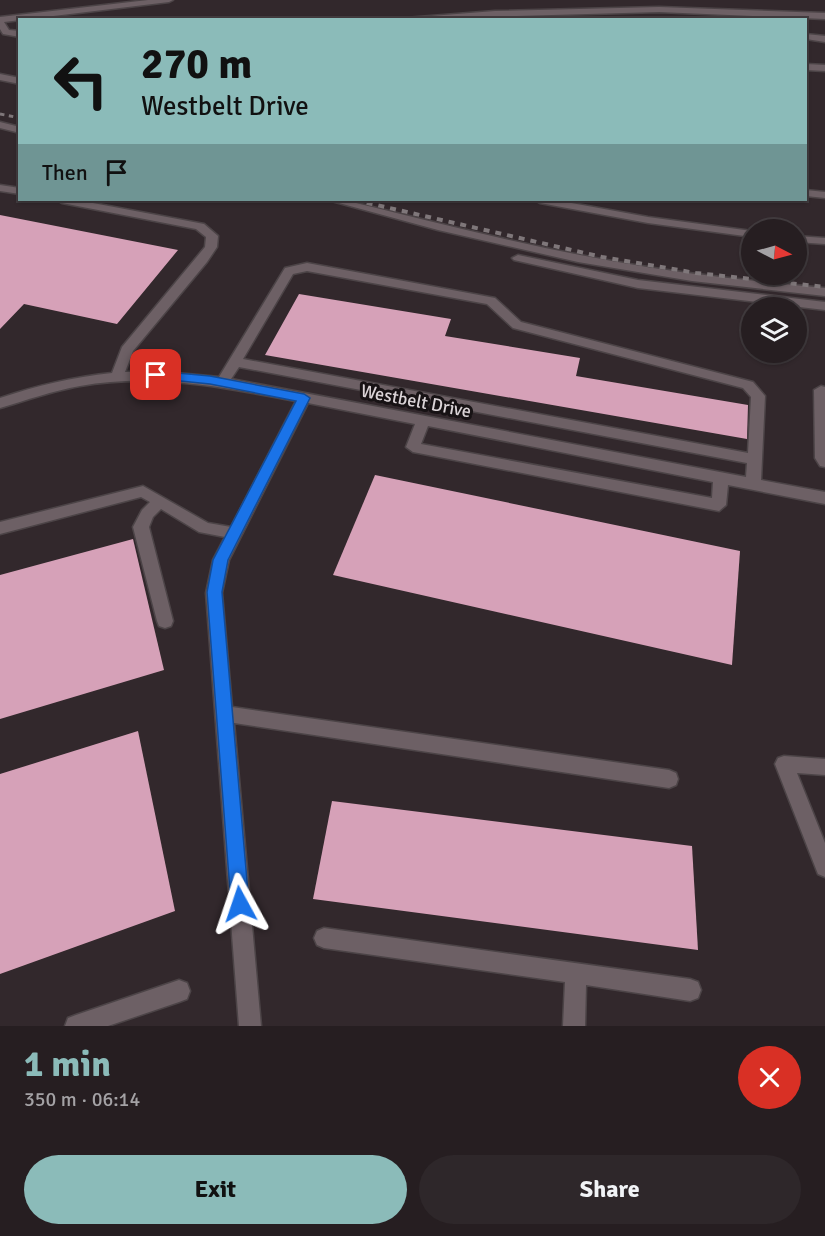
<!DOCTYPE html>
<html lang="en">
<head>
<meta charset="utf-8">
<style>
	:root { --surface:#261e21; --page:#2e272a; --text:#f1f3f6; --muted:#a4a2a5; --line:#423c3f; --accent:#8bbbb9 }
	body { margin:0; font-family:Signika,sans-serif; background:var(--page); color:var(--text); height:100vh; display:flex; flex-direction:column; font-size:22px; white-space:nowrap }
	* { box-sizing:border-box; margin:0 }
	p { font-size:20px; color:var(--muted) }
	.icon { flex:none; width:33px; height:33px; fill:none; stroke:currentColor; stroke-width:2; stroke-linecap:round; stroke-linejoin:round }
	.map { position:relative; height:1026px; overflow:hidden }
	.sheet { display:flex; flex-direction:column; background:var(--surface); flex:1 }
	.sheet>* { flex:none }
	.top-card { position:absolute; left:18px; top:18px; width:789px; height:183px; border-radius:0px; box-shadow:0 2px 4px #0004,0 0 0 2px var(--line); background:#8bbbb9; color:#111; overflow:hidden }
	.needle { width:39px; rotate:96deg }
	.buttons { position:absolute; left:741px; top:219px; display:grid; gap:12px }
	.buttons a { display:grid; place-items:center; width:66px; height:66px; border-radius:50%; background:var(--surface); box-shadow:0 2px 4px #0004,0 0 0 2px var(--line); font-size:30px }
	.pin { position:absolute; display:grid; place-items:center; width:51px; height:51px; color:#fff; margin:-26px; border-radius:12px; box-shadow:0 3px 9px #0006 }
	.me { position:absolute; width:66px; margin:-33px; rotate:355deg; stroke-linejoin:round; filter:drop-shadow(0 0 4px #0008) }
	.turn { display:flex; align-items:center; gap:21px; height:126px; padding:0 24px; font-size:27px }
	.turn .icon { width:78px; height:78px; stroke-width:2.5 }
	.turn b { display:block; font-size:42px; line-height:51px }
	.then { display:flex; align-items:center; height:57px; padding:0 24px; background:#0003; gap:12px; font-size:22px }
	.round { display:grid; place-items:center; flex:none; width:63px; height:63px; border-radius:32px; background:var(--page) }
	.headline { display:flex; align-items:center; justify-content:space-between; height:102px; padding:0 24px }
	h1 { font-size:36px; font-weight:800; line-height:45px; color:var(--accent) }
	.cta { display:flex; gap:12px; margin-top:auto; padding:12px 24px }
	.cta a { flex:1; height:69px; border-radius:36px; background:var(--accent); color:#111; font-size:24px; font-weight:800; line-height:69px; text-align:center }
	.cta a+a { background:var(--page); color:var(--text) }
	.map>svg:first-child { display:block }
</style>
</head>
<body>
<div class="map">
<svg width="825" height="1026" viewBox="0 0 825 1026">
	<rect width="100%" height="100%" fill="#32282c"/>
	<g fill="#d6a1b8">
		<polygon points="0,215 178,250 117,324 24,304 0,329"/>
		<polygon points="299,294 451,319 445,336 580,358 576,376 748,405 747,439 265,355"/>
		<polygon points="375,475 740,551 732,665 333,575"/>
		<polygon points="133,539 164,670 0,719 0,575"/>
		<polygon points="138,731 175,911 0,974 0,774"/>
		<polygon points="332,801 692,846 698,950 313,899"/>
	</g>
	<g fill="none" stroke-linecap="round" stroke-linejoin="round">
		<g stroke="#4c4447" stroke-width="3">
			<g id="minor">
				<polygon points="148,0 173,0 169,2 4,22 9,30 20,31 20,37 3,34 0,29 0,17"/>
				<polygon points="659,7 825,13 825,19 659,12 380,20 495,11"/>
				<polygon points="806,34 825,36 825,42 806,39"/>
				<polygon points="806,64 825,65 825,71 806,70"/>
				<polygon points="0,74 20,78 20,84 0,80"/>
				<polygon points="0,122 20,127 20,133 0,128"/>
				<polygon points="0,185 20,188 20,194 0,191"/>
				<polygon points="806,190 825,192 825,198 806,196"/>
				<path d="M57,200H77L204,224L218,236L217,247L207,262L133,351L125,372H166L219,377L285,268L307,263L495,298L521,322L753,382L765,396L761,480L825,492V504L728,485L726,505L719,511L413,452L406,447L415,424L308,403L229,560L222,593L232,707L669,770L676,773L678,779L676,785L669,788L234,723L261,1026H239L206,593L213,560L225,537L199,532L161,509L153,517L149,527L173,621L171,626L165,628L159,626L157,621L133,527L142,510L150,502L141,497L0,534V522L143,486L208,523L231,527L296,401C224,387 153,373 80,386C52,391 27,400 0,408V398C36,386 73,377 112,373L122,347L205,247L206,237L196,229L62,203ZM307,271L487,304L513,328L743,388L751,397L748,453L243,359L293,274ZM239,367L747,463L746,477L231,379ZM428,426L713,482L712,498L421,444Z"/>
				<path d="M328,200H344C433,222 522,245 612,261C682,274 754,281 825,288V296L692,281L578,262L438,230Z"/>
				<polygon points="535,200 555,200 648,217 752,231 752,237 648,223 540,203"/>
				<polygon points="796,236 825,238 825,244 796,242"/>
				<polygon points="518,255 638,280 825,302 825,310 638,288 514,260 512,258"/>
				<polygon points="821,386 825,387 825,467 820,466 815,458 814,390"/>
				<polygon points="784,756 825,759 825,775 797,773 825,843 825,877 818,874 775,764 778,758"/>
				<polygon points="324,928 690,979 698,982 701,990 698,998 690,1001 586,985 585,1026 563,1026 565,982 324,948 317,945 314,938 317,931"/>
				<polygon points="179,980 187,983 190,991 187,999 179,1002 108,1026 65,1026 68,1018 76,1015"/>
			</g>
		</g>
		<use href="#minor" fill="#6d6065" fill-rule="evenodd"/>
		<polyline stroke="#7f777a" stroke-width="3" stroke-dasharray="4.5 4.5" stroke-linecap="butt" points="0,114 20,118"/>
		<polyline stroke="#7f777a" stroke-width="4" stroke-dasharray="6 6" stroke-linecap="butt" points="355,200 602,257 696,273 825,287"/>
	</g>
	<polygon fill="#1a73e8" stroke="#114b97" stroke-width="1.5" points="156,371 210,376 304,394 310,398 228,560 222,592 249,904 246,911 240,913 234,911 231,904 207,592 213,560 296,401 210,384 151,378 151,372"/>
	<g text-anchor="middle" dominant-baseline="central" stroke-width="6" stroke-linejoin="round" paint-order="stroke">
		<g font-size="18" fill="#dbd4d7" stroke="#171214">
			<text transform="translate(416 401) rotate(11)">Westbelt Drive</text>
		</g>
	</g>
</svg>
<div class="buttons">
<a><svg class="needle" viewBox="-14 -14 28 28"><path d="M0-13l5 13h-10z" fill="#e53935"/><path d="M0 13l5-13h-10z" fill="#a4a2a5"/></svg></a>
<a><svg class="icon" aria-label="layers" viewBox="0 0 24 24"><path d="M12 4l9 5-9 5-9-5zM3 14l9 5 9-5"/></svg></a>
</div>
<div class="pin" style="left:156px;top:375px;background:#d93025"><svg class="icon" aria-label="arrive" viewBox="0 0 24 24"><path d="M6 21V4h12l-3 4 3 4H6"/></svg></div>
<svg class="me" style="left:240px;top:904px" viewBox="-20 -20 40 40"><path d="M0-17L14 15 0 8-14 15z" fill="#1a73e8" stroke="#fff" stroke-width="4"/></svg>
<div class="top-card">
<div class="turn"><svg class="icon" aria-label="left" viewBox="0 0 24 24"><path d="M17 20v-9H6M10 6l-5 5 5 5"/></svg><div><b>270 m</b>Westbelt Drive</div></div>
<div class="then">Then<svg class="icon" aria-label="arrive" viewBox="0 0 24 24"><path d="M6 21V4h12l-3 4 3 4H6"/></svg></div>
</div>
</div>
<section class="sheet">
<div class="headline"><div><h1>1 min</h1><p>350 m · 06:14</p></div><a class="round" style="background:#d93025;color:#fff"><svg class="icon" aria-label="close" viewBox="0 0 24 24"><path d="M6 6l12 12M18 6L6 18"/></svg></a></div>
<div class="cta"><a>Exit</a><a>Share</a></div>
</section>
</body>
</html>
